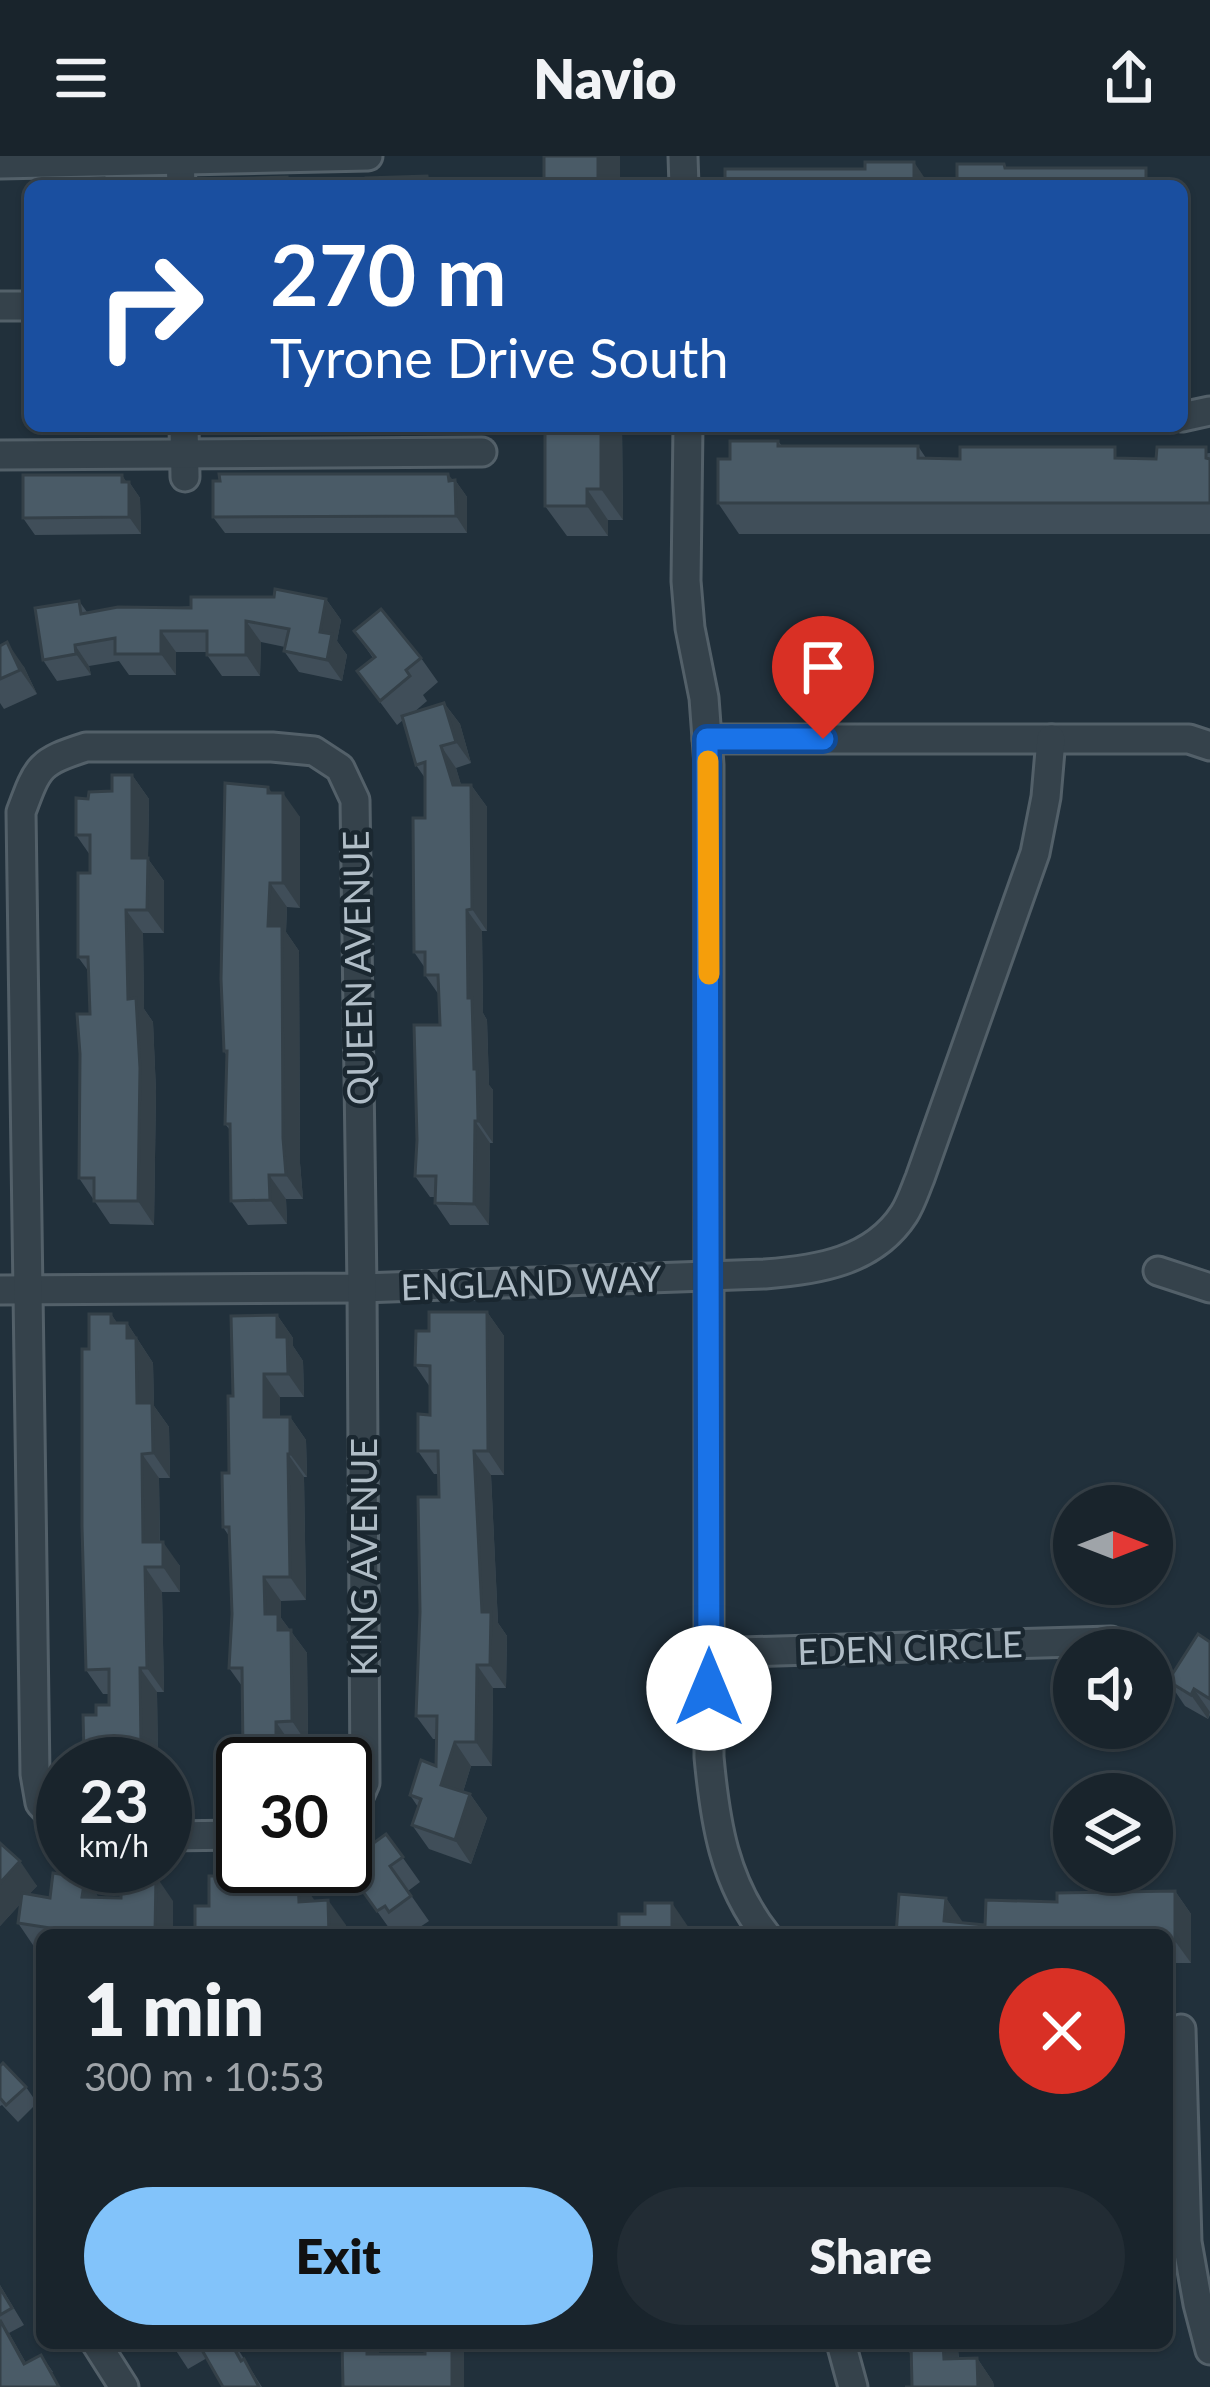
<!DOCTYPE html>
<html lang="en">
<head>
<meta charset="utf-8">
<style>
	:root { --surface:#19242c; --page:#222c34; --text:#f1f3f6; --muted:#9fa4a9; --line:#374148; --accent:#82c3fa }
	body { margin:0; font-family:Lato,sans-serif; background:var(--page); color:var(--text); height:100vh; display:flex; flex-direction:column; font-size:45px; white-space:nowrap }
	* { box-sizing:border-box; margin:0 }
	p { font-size:39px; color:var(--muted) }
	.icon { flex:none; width:66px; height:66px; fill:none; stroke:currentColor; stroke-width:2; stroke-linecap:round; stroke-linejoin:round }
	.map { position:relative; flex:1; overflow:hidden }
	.sheet { position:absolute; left:36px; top:1773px; width:1137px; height:420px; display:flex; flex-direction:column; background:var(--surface); border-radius:18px; box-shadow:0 3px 9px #0004,0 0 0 3px var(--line) }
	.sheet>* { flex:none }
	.banner { position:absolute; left:24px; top:24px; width:1164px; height:252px; border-radius:18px; box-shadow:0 3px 9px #0004,0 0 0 3px var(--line); background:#1a4fa0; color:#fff; overflow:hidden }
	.needle { width:78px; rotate:90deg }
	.buttons { position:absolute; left:1053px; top:1329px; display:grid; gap:24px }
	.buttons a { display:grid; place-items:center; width:120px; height:120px; border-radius:50%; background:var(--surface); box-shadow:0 3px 9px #0004,0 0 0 3px var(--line); font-size:60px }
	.speed { position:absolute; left:36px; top:1581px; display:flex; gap:24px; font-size:60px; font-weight:700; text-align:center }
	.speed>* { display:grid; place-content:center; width:156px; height:156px; border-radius:50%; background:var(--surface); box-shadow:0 3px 9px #0004,0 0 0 3px var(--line); line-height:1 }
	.speed small { font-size:30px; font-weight:400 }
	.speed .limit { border:6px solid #111; border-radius:18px; background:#fff; color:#111 }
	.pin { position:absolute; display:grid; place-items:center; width:102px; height:102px; color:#fff; margin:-123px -51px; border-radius:50% 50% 50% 0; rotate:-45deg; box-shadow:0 0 12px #0007 }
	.pin .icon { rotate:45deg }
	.me { position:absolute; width:132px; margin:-66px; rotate:0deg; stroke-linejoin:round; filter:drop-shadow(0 0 9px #0008) }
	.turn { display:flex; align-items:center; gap:42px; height:252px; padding:0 48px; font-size:54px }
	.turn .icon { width:156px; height:156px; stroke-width:2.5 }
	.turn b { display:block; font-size:84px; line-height:102px }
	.round { display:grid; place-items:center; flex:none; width:126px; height:126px; border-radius:63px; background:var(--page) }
	.summary { display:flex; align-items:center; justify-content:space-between; height:204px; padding:0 48px }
	h1 { font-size:72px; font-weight:800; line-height:90px }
	.action { display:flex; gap:24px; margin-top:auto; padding:24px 48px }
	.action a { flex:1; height:138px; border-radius:72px; background:var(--accent); color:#111; font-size:48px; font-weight:800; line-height:138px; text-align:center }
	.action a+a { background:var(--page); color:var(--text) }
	header { display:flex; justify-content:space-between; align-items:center; height:156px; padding:0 48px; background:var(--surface); font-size:54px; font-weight:800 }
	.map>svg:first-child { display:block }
</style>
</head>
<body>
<header><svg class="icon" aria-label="menu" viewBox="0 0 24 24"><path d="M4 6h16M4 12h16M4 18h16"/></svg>Navio<svg class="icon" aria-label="share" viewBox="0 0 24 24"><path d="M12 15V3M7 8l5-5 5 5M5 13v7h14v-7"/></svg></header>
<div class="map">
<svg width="1210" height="2231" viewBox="0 0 1210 2231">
	<rect width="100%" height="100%" fill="#21303b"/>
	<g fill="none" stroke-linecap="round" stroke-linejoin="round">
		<g stroke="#536069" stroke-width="33">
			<g id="minor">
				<polyline points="180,0 181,30"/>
				<polyline points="683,0 684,30"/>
				<polyline points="0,8 368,0"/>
				<polyline points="0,150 30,150"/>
				<polyline points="1182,261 1210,255"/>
				<polyline points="184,270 185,321"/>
				<path d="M688,270L686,425L690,472L704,542L709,609V1601C715,1666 724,1726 766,1779"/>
				<polyline points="0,299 482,296"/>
				<polyline points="707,583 1189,583 1210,590"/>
				<polyline points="1158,1115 1210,1132"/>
				<path d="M0,1134L362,1132L765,1118C816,1114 873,1106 904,1058C911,1047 915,1034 920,1022L1035,697L1046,641L1051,583"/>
				<polyline points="709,1497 1111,1485"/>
				<path d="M63,1672L40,1647L35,1618L21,656C38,610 39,606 86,591H272L314,595L340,612L355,644L362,1132L365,1627L352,1657L345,1663"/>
				<polyline points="165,1680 243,1679"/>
				<polyline points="1181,1873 1187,2086 1198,2148 1210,2194"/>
				<polyline points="96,2187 124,2231"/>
				<polyline points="841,2187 853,2231"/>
			</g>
		</g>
		<use href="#minor" stroke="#35424b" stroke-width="27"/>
	</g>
	<g fill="#404e59">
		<polygon points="545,270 622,270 623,364 608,364 608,380 567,380 545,350"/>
		<polygon points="778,285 782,290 918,290 926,302 1156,303 1210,297 1210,378 739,378 718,347 730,303"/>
		<polygon points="122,319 126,326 129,326 140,342 141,378 35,379 23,362"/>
		<polygon points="455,324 467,341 467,377 225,377 213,361 220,325"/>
		<polygon points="326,443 341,464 337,485 347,499 342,525 299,516 284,495 285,491 261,486 260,520 222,520 207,499 207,496 176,496 176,519 129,519 119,505 89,510 91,519 57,525 43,504 79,445 87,456"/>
		<polygon points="354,475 421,502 438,526 423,539 427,545 413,557 444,547 460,568 471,607 456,612 461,629 471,629 487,651 487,775 482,775 483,857 487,864 489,929 493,934 493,987 490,987 489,1069 450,1069 435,1047 435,1041 430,1041 415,1020 440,869 439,839 425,819 425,812 414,796 425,662 425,622 416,609 403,564 397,569 357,515 373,502"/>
		<polygon points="0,490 24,511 37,538 4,553 0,547"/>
		<polygon points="132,619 149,643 148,703 164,725 164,777 143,777 144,853 153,866 156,935 154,1069 110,1068 79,1022 90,858 89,816 78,801 90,717 90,699 76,679 88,643 112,635"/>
		<polygon points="272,637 300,661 300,752 287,751 286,776 299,795 300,1007 303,1043 286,1043 287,1068 248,1069 231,1045 230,974 225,968 227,900 224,895"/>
		<polygon points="487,1156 504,1180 504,1319 491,1319 498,1467 507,1480 506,1532 493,1532 492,1610 471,1610 463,1636 470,1638 487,1662 471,1708 429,1693 412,1669 418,1651 410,1639 436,1610 437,1583 433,1583 416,1560 439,1341 438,1318 434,1318 418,1295 430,1259 430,1231 415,1209 429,1175"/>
		<polygon points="111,1158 117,1167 127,1167 153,1207 154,1250 169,1271 170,1322 159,1322 160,1386 180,1410 180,1436 162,1436 164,1536 157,1536 158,1608 90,1608 84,1599 96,1559 109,1549 109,1538 103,1538 86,1514 89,1193"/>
		<polygon points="277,1159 293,1182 293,1190 303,1205 304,1241 280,1241 280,1261 290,1261 306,1284 307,1321 304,1321 306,1444 281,1445 281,1462 307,1497 308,1589 292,1589 292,1608 250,1608 243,1598 242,1530 229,1512 232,1458 229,1380 223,1371 229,1317 233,1240"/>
		<polygon points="1210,1486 1210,1559 1208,1563 1185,1550 1168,1525"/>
		<polygon points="386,1678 420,1726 408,1735 429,1765 408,1779 405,1779 402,1774 394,1779 357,1727 370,1718"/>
		<polygon points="0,1687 37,1730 29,1738 50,1742 85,1722 99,1742 173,1745 173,1779 42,1779 42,1793 35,1792 18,1767 21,1747 0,1770"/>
		<polygon points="1175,1735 1191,1758 1191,1807 1170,1807 1169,1816 1167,1816 1167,1779 896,1779 946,1742 962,1767 985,1769 1057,1746"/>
		<polygon points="0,1910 26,1931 37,1947 18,1966 2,1949 0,1950"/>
		<polygon points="0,2129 24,2169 9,2177 26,2207 41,2199 53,2216 0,2231"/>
		<polygon points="171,2187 234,2187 262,2231 223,2231 207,2202 188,2213"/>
		<polygon points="903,2187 960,2187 962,2192 958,2193 959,2203 977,2202 993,2226 994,2231 905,2231 912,2231 912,2200"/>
	</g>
	<g fill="#344048">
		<rect x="598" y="0" width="22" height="30"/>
		<polygon points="914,6 930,30 914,24"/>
		<polygon points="601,270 622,270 623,364 601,333"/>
		<polygon points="448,318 456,328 455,324 467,341 467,377 456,360"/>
		<polygon points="122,319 129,330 129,326 140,342 141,378 129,361"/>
		<polygon points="587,333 608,364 608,380 587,350"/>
		<polygon points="326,443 341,464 337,485 347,499 342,525 327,504 320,476"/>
		<polygon points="246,465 261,486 260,520 246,499"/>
		<polygon points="161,475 176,496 176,519 161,498"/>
		<polygon points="7,486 24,511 37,538 20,514"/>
		<polygon points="75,489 89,510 91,519 76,498"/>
		<polygon points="444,547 460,568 471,607 456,586"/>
		<polygon points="441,590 456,612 468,651 453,629"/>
		<polygon points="132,619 149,643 148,703 164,725 164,777 147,754 132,702"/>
		<polygon points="471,629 487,651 487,775 472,753"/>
		<polygon points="268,631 283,653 283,637 300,661 300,752 283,727"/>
		<polygon points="270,727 287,751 286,776 299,795 300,1007 303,1043 286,1019 268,770"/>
		<polygon points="126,754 143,777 144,853 153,866 156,935 154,1069 138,1045 128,843"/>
		<polygon points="467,754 482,775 483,857 487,864 489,929 493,934 493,987 478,965 468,842"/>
		<polygon points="475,965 490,987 489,1069 474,1048"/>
		<polygon points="269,1019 286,1043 287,1068 270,1044"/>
		<polygon points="487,1156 504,1180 504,1319 488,1295"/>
		<polygon points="111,1158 127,1182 127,1167 153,1207 154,1250 169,1271 170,1322 153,1297 111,1167"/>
		<polygon points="277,1159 293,1182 293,1190 303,1205 304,1241 288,1218 277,1181"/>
		<polygon points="264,1218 280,1241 280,1284 264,1261"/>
		<polygon points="290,1261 306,1284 307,1321 290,1298"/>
		<polygon points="474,1295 491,1319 498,1467 507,1480 506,1532 490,1509 482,1456"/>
		<polygon points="142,1298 159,1322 160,1410 143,1386"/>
		<polygon points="288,1298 304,1321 306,1444 290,1421"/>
		<polygon points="163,1386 180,1410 180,1436 163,1411"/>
		<polygon points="145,1411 162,1436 164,1536 147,1512"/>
		<polygon points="264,1421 281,1445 281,1462 307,1497 308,1589 292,1565 265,1458"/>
		<polygon points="477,1509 493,1532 492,1610 476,1586"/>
		<polygon points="140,1512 157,1536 158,1608 153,1608 141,1591"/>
		<polygon points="1194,1533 1210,1556 1208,1563 1191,1539"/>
		<polygon points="276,1566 292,1589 292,1608 284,1608 276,1597"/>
		<polygon points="455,1586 471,1610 458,1652 441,1629"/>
		<polygon points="105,1593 116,1608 111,1608 104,1598"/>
		<polygon points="470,1638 487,1662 471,1708 455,1684"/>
		<polygon points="20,1705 37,1730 0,1770 0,1727"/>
		<polygon points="156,1720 173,1745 173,1779 155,1778"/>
		<polygon points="298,1720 315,1745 299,1746"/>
		<polygon points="85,1722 102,1747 82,1741"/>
		<polygon points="1175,1735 1191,1758 1191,1807 1175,1785"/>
		<polygon points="946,1742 962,1765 961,1779 944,1765"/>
		<polygon points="328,1744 346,1769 346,1779 329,1779"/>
		<polygon points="672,1747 689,1772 689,1779 672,1779"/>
		<polygon points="0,2163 9,2177 36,2225 24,2208"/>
		<polygon points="367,2187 374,2187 379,2194 379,2215 367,2198"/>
		<polygon points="452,2187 459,2187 464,2194 464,2231 452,2231"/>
		<polygon points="943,2187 954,2187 958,2193 960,2226 944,2203"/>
		<polygon points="977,2202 993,2226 994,2231 978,2231"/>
	</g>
	<g fill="#4a5b67" stroke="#344048" stroke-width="3">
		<rect x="544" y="0" width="54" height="30"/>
		<polygon points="865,6 914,6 914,24 957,24 957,8 1004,8 1005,12 1146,12 1146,24 1157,24 1157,30 714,30 714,25 725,25 725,13 865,13"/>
		<polygon points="427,20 428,28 436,28 436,30 359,30 359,28 366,28 366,22"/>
		<polygon points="287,21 287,28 296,28 296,30 219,30 225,29 225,23"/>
		<polygon points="104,22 104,30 112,30 35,30 42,30 42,24"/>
		<polygon points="545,270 601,270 601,333 587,333 587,350 545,350"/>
		<polygon points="730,285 778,285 778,290 918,290 918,302 960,303 960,291 1115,291 1115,302 1156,303 1157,291 1206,291 1206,302 1210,303 1210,347 718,347 718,303 730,303"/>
		<polygon points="219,318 448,318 449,325 455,324 456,360 213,361 213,325 220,325"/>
		<polygon points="23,319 122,319 122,326 129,326 129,361 23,362"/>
		<polygon points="275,433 326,443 320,476 332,478 327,504 284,495 289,473 246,465 246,499 207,499 207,475 161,475 161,498 115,498 115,482 75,489 76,498 43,504 35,452 79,445 81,458 118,451 191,452 191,441 274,441"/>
		<polygon points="381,453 421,502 406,514 410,520 380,545 357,515 375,501 354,475"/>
		<polygon points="7,486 20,514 0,523 0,490"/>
		<polygon points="444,547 456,586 441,590 453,629 471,629 472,753 467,754 468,842 472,842 474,913 477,913 478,965 475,965 474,1048 435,1047 436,1020 415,1020 417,984 414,869 440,869 438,819 425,819 425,796 414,796 413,662 425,662 425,606 416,609 402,560"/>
		<polygon points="112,619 132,619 132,702 148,702 147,754 126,754 128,843 136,842 140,912 138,1045 94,1045 94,1022 79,1022 80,898 77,858 90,858 88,801 78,801 78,717 90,717 90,679 76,679 76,642 88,643 89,636 112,635"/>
		<polygon points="225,627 268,631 268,637 283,637 283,727 270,727 268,770 282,770 283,982 286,1019 269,1019 270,1044 231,1045 230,968 225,968 227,895 224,895 221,823"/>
		<polygon points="429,1156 487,1156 488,1295 474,1295 482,1456 491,1456 490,1509 477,1509 476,1586 455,1586 441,1629 470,1638 455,1684 412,1669 421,1643 410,1639 421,1604 436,1610 437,1560 416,1560 420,1456 418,1341 439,1341 438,1295 418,1295 418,1258 430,1259 430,1210 415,1209 416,1175 429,1175"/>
		<polygon points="89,1158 111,1158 111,1167 127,1167 127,1182 136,1182 137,1247 152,1247 153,1297 142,1298 143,1386 163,1386 163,1411 145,1411 147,1512 140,1512 141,1591 111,1591 105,1593 104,1598 84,1599 83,1559 96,1559 96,1549 109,1549 109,1513 86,1514 82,1371 82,1193 89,1193"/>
		<polygon points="277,1159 277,1181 287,1181 288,1218 264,1218 264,1261 290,1261 290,1298 288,1298 290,1421 264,1421 265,1458 278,1458 278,1474 291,1474 292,1565 276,1566 276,1597 243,1598 242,1512 229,1512 232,1458 229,1371 223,1371 222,1317 229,1317 228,1240 233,1240 231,1160"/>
		<polygon points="1198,1478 1210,1486 1210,1543 1194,1533 1191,1539 1168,1525"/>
		<polygon points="386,1678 403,1701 390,1710 411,1740 389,1756 385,1750 377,1755 357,1727 370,1718 357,1699"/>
		<polygon points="0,1687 20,1705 0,1727"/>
		<polygon points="53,1717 85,1722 82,1741 121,1742 121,1719 156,1720 155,1778 95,1779 18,1767 22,1737 50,1742"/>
		<polygon points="209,1720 246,1720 246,1722 298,1720 299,1746 328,1744 329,1779 195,1779 195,1750 209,1750"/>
		<polygon points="1175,1735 1175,1785 1167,1785 1167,1779 896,1779 899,1738 946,1742 944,1765 985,1769 986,1744 1057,1746 1057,1737"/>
		<polygon points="645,1747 672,1747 672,1779 619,1779 619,1758 645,1758"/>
		<polygon points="3,1907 26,1931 6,1949 0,1942 0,1910"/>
		<polygon points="0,2132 12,2152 0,2159"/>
		<polygon points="0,2164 24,2208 41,2199 59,2231 0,2231"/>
		<polygon points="171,2187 188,2187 175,2194"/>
		<polygon points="198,2187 231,2187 241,2205 244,2203 259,2231 223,2231"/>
		<polygon points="342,2187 367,2187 367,2198 425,2198 425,2187 452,2187 452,2231 343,2231"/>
		<polygon points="911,2187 943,2187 944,2203 977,2202 978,2231 905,2231 912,2231"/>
	</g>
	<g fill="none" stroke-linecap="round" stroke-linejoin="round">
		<g stroke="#114b97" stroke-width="30">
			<polyline id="route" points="709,1532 707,583 823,583"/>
		</g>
		<use href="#route" stroke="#1a73e8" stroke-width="21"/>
		<polyline stroke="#f59e0b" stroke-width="21" points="708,605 709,818"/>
	</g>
	<g text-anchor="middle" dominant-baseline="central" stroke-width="9" stroke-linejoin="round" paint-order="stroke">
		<g font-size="36" fill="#b0bdc7" stroke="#1a2730">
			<text transform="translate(357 812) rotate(-91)">QUEEN AVENUE</text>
			<text transform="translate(531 1126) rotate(-2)">ENGLAND WAY</text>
			<text transform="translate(363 1401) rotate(-90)">KING AVENUE</text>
			<text transform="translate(910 1491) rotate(-2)">EDEN CIRCLE</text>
		</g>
	</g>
</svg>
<div class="buttons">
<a><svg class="needle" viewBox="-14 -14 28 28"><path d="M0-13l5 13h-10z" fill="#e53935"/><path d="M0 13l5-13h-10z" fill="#9fa4a9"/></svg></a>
<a><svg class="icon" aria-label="sound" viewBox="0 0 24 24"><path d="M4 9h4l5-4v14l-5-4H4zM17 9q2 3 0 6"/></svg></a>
<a><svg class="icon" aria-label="layers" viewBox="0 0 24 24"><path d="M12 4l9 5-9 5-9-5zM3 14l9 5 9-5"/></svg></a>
</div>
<div class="speed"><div>23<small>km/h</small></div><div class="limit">30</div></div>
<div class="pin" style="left:823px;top:583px;background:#d93025"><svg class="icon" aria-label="arrive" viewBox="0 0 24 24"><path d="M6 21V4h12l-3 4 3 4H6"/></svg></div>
<svg class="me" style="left:709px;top:1532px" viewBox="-20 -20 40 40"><circle r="19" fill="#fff"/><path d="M0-13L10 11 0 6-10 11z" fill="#1a73e8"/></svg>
<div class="banner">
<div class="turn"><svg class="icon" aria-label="right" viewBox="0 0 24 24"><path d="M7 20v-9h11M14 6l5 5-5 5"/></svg><div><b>270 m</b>Tyrone Drive South</div></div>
</div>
<section class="sheet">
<div class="summary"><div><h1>1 min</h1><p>300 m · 10:53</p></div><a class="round" style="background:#d93025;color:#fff"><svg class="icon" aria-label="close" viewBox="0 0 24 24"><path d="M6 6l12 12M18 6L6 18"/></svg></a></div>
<div class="action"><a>Exit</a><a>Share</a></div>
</section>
</div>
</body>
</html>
